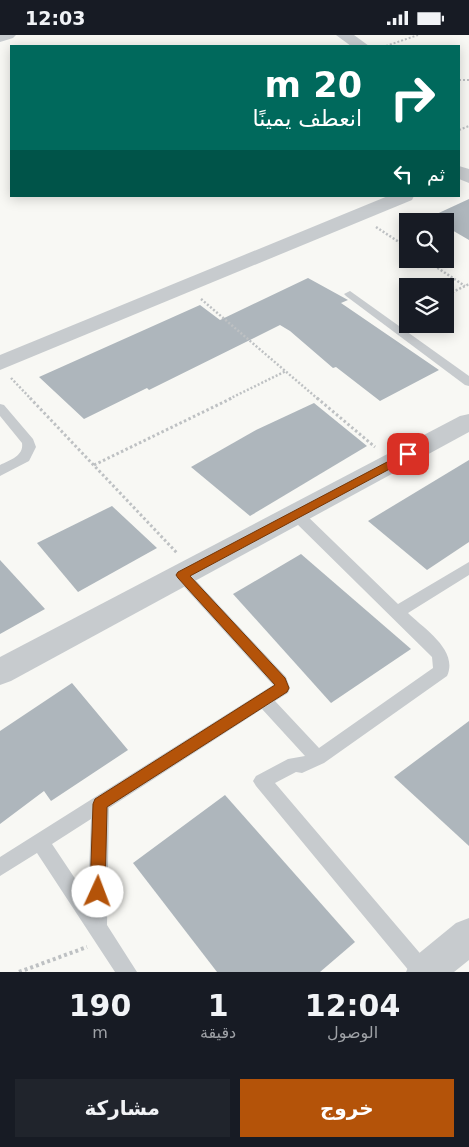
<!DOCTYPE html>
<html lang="ar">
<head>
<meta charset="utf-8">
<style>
	:root { --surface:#171b24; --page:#20242c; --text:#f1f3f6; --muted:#9ea1a6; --accent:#b45309 }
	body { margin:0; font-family:"DejaVu Sans",Cairo,sans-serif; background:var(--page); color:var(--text); direction:rtl; height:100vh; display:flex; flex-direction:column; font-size:19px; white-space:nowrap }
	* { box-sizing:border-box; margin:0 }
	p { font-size:16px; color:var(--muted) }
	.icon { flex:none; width:28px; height:28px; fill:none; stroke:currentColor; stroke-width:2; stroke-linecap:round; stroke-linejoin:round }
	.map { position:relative; height:937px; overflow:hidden; direction:ltr }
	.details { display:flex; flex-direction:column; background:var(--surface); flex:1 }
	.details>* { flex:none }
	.banner { position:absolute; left:10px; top:10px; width:450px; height:152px; border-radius:0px; box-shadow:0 2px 12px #0003; direction:rtl; background:#00695c; color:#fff; overflow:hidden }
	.fabs { position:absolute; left:399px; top:178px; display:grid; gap:10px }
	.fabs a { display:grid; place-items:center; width:55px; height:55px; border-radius:0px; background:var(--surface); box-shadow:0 2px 12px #0003; font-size:25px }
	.pin { position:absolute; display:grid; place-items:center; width:42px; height:42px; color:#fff; margin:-21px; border-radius:10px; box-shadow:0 2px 8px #0006 }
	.me { position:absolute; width:55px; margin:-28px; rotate:2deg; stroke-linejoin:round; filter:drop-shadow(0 0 4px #0008) }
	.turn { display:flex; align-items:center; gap:18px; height:105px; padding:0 15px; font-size:22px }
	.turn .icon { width:65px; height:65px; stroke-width:2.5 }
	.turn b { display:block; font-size:35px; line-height:42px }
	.then { display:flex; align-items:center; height:48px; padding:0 15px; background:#0003; gap:10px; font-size:19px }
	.eta { display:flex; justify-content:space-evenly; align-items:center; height:85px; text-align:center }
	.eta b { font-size:30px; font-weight:700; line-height:35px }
	.primary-button { display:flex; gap:10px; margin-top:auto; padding:10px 15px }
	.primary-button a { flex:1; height:58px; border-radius:0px; background:var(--accent); color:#fff; font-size:20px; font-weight:700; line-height:58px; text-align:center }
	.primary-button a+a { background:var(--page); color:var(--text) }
	.status { display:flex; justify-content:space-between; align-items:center; height:35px; padding:0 25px; background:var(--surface); direction:ltr }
	.status svg { height:14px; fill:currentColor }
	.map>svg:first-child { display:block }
</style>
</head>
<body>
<div class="status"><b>12:03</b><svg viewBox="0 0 49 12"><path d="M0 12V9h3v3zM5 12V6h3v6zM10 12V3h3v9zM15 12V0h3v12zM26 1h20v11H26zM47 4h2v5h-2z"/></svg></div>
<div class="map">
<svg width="469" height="937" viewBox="0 0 469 937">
	<rect width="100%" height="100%" fill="#f8f8f4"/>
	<g fill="#aeb6bc">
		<polygon points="469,164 469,205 445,191 445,186 437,186 430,182"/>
		<polygon points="308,243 348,265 341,268 439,335 380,366 336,332 333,333 290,296 280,290 149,355 147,353 84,384 39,342 200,270 220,285"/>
		<polygon points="314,368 367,411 250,481 191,432 256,395"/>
		<polygon points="469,425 469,507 427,535 368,486"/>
		<polygon points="112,471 157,513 78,557 37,508"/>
		<polygon points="301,519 411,614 331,668 233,559"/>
		<polygon points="0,525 45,574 0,599"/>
		<polygon points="72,648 128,715 51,766 44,756 0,789 0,696"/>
		<polygon points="469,686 469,811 394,742"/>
		<polygon points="225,760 355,907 320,937 217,937 133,828"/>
	</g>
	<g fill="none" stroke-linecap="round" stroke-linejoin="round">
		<g stroke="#bec1c3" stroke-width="2" stroke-dasharray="2 2" stroke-linecap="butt">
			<polyline points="386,11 418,0"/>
			<polyline points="459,45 469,45"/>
			<polyline points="459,95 469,91"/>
		</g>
		<g stroke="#bec1c3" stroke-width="2.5" stroke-dasharray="2 2" stroke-linecap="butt">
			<polyline points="376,192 408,213"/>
			<polyline points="424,224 465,251"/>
			<polyline points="445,261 469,249"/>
			<polyline points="201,264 318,364"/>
			<polyline points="11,343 31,364"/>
			<polyline points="229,364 286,336"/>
		</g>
		<g stroke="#bec1c3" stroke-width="3" stroke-dasharray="2.5 2.5" stroke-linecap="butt">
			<polyline points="30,363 177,518"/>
			<polyline points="317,363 375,412"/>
			<polyline points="94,430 232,363"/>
		</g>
		<polyline stroke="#bec1c3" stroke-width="4" stroke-dasharray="3 3" stroke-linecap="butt" points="19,937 87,912"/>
		<g fill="#c7cbce" fill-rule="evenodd">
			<polygon points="350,256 469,341 469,351 465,350 346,261 344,259"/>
			<path d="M0,369L4,370L33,404L36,412L29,426L0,441V430C10,425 24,421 22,408L0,381Z"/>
			<path d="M296,474L301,475L398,569L469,527V540L408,578C423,593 459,615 447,641L324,728L302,738L296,737L275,748L430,930L433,937H410L256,751L253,746L256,741L288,724L305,721L262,674L109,773L107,890L137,937H115L37,818L0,841V822L273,650L177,544L175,540L177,536L182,534L187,536L286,642L290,653L288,658L275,666L319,713L433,633L432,622L291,483L289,479L291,475ZM91,784L88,863L52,809Z"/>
		</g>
		<g fill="#c7cbce" fill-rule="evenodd">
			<polygon points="0,0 16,0 13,3 0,7"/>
			<polygon points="336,0 354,0 369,11 351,11"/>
			<polygon points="459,131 469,134 469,148 459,144"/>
			<polygon points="388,161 414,161 412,165 0,335 0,320"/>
			<polygon points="469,379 469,397 11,646 0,650 0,622 460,381"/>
			<polygon points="469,883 469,925 454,937 406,937 412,924 456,888"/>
		</g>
	</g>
	<polygon fill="#b45309" stroke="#753606" points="408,416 414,419 412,422 190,541 285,643 289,653 287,657 107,772 105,857 103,862 98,864 92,862 90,857 93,769 95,764 275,650 178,543 176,540 178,537"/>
</svg>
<div class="fabs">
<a><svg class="icon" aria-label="search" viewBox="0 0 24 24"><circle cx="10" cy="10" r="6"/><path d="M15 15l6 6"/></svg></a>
<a><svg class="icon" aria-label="layers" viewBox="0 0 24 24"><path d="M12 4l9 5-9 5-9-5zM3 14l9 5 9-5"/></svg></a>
</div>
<div class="pin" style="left:408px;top:419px;background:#d93025"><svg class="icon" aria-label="arrive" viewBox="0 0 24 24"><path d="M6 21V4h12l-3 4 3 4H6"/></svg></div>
<svg class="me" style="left:98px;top:857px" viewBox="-20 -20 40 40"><circle r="19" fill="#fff"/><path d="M0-13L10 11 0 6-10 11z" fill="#b45309"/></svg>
<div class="banner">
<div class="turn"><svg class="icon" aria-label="right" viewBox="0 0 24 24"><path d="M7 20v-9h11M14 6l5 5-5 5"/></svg><div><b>20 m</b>انعطف يمينًا</div></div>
<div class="then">ثم<svg class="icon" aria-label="left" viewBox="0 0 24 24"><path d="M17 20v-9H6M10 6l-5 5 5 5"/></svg></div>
</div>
</div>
<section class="details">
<div class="eta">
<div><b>12:04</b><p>الوصول</p></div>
<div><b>1</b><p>دقيقة</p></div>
<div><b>190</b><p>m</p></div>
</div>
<div class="primary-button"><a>خروج</a><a>مشاركة</a></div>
</section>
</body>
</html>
